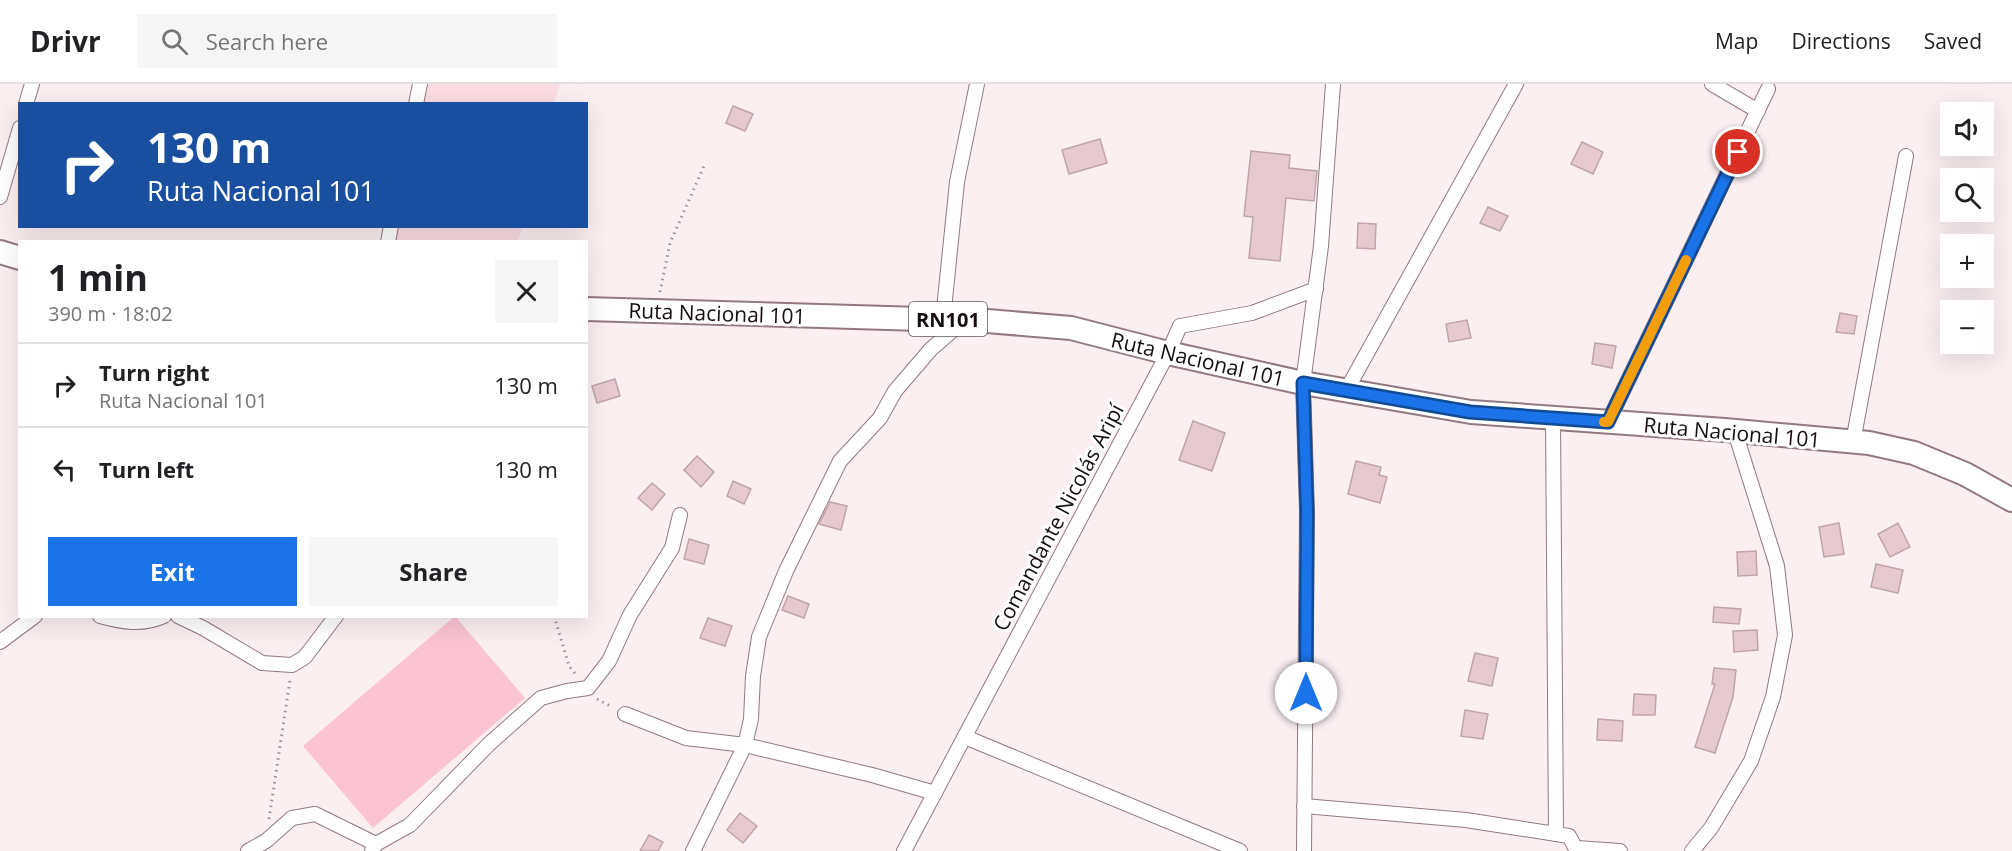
<!DOCTYPE html>
<html lang="en">
<head>
<meta charset="utf-8">
<style>
	:root { --surface:#fff; --page:#f6f6f6; --text:#202124; --muted:#757577; --line:#e0e0e0; --accent:#1a73e8 }
	body { margin:0; font-family:"Open Sans",sans-serif; background:var(--page); color:var(--text); height:100vh; display:flex; flex-direction:column; font-size:22px; white-space:nowrap }
	* { box-sizing:border-box; margin:0 }
	p { font-size:20px; color:var(--muted) }
	.icon { flex:none; width:33px; height:33px; fill:none; stroke:currentColor; stroke-width:2; stroke-linecap:round; stroke-linejoin:round }
	.map { position:relative; flex:1; overflow:hidden }
	.drawer { position:absolute; left:18px; top:156px; width:570px; height:378px; display:flex; flex-direction:column; background:var(--surface); border-radius:0px; box-shadow:0 6px 24px #0002 }
	.drawer>* { flex:none }
	.top-card { position:absolute; left:18px; top:18px; width:570px; height:126px; border-radius:0px; box-shadow:0 6px 24px #0002; background:#1a4fa0; color:#fff; overflow:hidden }
	.fabs { position:absolute; left:1940px; top:18px; display:grid; gap:12px }
	.fabs a { display:grid; place-items:center; width:54px; height:54px; border-radius:0px; background:var(--surface); box-shadow:0 6px 24px #0002; font-size:30px }
	.pin { position:absolute; display:grid; place-items:center; width:51px; height:51px; color:#fff; margin:-26px; border:3px solid #fff; border-radius:50%; box-shadow:0 2px 6px #0007 }
	.me { position:absolute; width:66px; margin:-33px; rotate:0deg; stroke-linejoin:round; filter:drop-shadow(0 0 4px #0008) }
	.turn { display:flex; align-items:center; gap:21px; height:126px; padding:0 30px; font-size:27px }
	.turn .icon { width:78px; height:78px; stroke-width:2.5 }
	.turn b { display:block; font-size:42px; line-height:51px }
	.round { display:grid; place-items:center; flex:none; width:63px; height:63px; border-radius:0px; background:var(--page) }
	.headline { display:flex; align-items:center; justify-content:space-between; height:102px; padding:0 30px }
	h1 { font-size:36px; font-weight:700; line-height:45px }
	.button { display:flex; gap:12px; margin-top:auto; padding:12px 30px }
	.button a { flex:1; height:69px; border-radius:0px; background:var(--accent); color:#fff; font-size:24px; font-weight:700; line-height:69px; text-align:center }
	.button a+a { background:var(--page); color:var(--text) }
	ul { padding:0; list-style:none }
	li { display:flex; align-items:center; gap:18px; height:84px; padding:0 30px; border-top:2px solid var(--line) }
	li div { flex:1 }
	li b { display:block; font-size:22px }
	li em { font-style:normal }
	header { display:flex; align-items:center; gap:36px; box-sizing:border-box; height:84px; padding:0 30px; background:var(--surface); border-bottom:2px solid var(--line) }
	header strong { font-size:28px }
	nav { display:flex; gap:33px; margin-inline-start:auto; font-size:21px }
	.search { width:420px; height:54px; background:var(--page); display:flex; align-items:center; gap:15px; box-sizing:border-box; padding:0 21px; border-radius:0px; color:var(--muted); font-size:22px }
	.map>svg:first-child { display:block }
</style>
</head>
<body>
<header>
<strong>Drivr</strong>
<div class="search"><svg class="icon" aria-label="search" viewBox="0 0 24 24"><circle cx="10" cy="10" r="6"/><path d="M15 15l6 6"/></svg>Search here</div>
<nav><a>Map</a><a>Directions</a><a>Saved</a></nav>
</header>
<div class="map">
<svg width="2012" height="767" viewBox="0 0 2012 767">
	<rect width="100%" height="100%" fill="#fbeff2"/>
	<g fill="#fcdde4">
		<polygon points="419,0 560,0 554,19 415,20"/>
		<polygon points="387,143 522,143 518,157 383,158"/>
	</g>
	<polygon fill="#fcc4d2" points="455,532 525,614 373,744 303,662"/>
	<g fill="#e7c9d0" stroke="#c1a4ab" stroke-width="1.5">
		<polygon points="733,22 753,30 745,47 726,39"/>
		<polygon points="1100,55 1107,79 1069,90 1062,66"/>
		<polygon points="1582,58 1603,68 1593,90 1571,80"/>
		<polygon points="1251,67 1290,71 1289,84 1317,87 1314,117 1286,114 1280,177 1249,174 1253,133 1244,132"/>
		<polygon points="1488,123 1508,132 1500,147 1480,139"/>
		<polygon points="1358,139 1376,140 1375,165 1357,164"/>
		<polygon points="1840,229 1857,232 1854,250 1836,248"/>
		<polygon points="1467,236 1471,254 1449,258 1446,240"/>
		<polygon points="1595,259 1616,262 1612,284 1592,280"/>
		<polygon points="615,295 620,312 597,319 592,302"/>
		<polygon points="1193,337 1225,349 1212,387 1179,376"/>
		<polygon points="697,372 714,388 701,403 684,386"/>
		<polygon points="1356,377 1381,383 1379,391 1387,393 1380,419 1348,410"/>
		<polygon points="733,397 751,405 744,420 727,412"/>
		<polygon points="652,399 665,410 652,426 638,414"/>
		<polygon points="830,418 847,422 841,446 819,440"/>
		<polygon points="1839,439 1844,470 1824,473 1819,443"/>
		<polygon points="1898,439 1910,463 1890,473 1878,450"/>
		<polygon points="689,455 709,461 704,480 684,475"/>
		<polygon points="1756,467 1757,491 1738,492 1737,468"/>
		<polygon points="1876,480 1903,486 1898,509 1871,503"/>
		<polygon points="788,512 809,520 804,534 782,526"/>
		<polygon points="1714,523 1741,525 1739,540 1713,538"/>
		<polygon points="708,534 732,542 725,562 700,554"/>
		<polygon points="1757,546 1758,566 1734,568 1733,547"/>
		<polygon points="1475,569 1498,574 1492,602 1468,597"/>
		<polygon points="1714,584 1736,586 1733,613 1715,669 1695,663 1715,600 1712,600"/>
		<polygon points="1634,610 1656,611 1655,631 1633,631"/>
		<polygon points="1465,626 1488,630 1483,655 1461,652"/>
		<polygon points="1598,635 1623,637 1622,657 1597,656"/>
		<polygon points="740,729 757,742 743,759 727,746"/>
		<polygon points="649,751 663,758 658,767 640,767"/>
	</g>
	<g fill="none" stroke-linecap="round" stroke-linejoin="round">
		<g stroke="#93787f" stroke-width="16">
			<g id="street">
				<polyline points="1712,0 1758,27"/>
				<polyline points="26,20 32,0"/>
				<polyline points="416,20 420,0"/>
				<polyline points="0,113 20,44"/>
				<polyline points="388,158 391,142"/>
				<polyline points="943,235 957,98 977,0"/>
				<polyline points="1346,307 1516,0"/>
				<polyline points="1553,334 1556,750"/>
				<polyline points="1608,338 1768,5"/>
				<polyline points="1853,358 1906,72"/>
				<path d="M100,532C122,538 142,542 164,532"/>
				<polyline points="178,532 203,544 262,579 292,581 305,573 336,532"/>
				<polyline points="0,558 35,532"/>
				<polyline points="625,630 686,654 745,661 872,691 935,709"/>
				<polyline points="965,653 1240,767"/>
				<polyline points="1304,722 1466,736 1569,752 1577,767"/>
				<polyline points="1577,764 1620,767"/>
				<polyline points="248,767 266,757 292,734 315,730 376,760"/>
				<polyline points="372,767 376,760 410,741 489,660 541,614 567,607 588,604 609,577 630,531 672,464 680,431"/>
				<polyline points="693,767 745,661 751,635 753,592 759,553 786,487 840,377 880,334 895,307 931,265 965,236"/>
				<polyline points="904,767 1168,269 1180,242 1252,229 1316,205"/>
				<polyline points="1304,767 1307,428 1303,299 1321,162 1333,0"/>
				<polyline points="1692,767 1711,744 1751,677 1773,613 1785,551 1777,482 1735,348"/>
			</g>
		</g>
		<g stroke="#93787f" stroke-width="26">
			<g id="primary">
				<polyline points="0,168 20,174"/>
				<polyline points="586,225 987,237 1071,244 1168,269 1303,299 1471,328 1725,346 1869,359 1914,369 1965,390 2012,416"/>
			</g>
		</g>
		<g stroke="#9c9093" stroke-width="3" stroke-dasharray="1.5 4.5" stroke-linecap="butt">
			<polyline points="660,208 670,159 704,82"/>
			<polyline points="554,532 569,582 577,592"/>
			<polyline points="597,615 612,623"/>
			<polyline points="269,735 290,596"/>
		</g>
		<use href="#street" stroke="#fff" stroke-width="14"/>
		<use href="#primary" stroke="#fff" stroke-width="22"/>
	</g>
	<g fill="none" stroke-linecap="round" stroke-linejoin="round">
		<g stroke="#114b97" stroke-width="15">
			<polyline id="route" points="1306,609 1307,428 1303,299 1470,328 1608,338 1738,68"/>
		</g>
		<use href="#route" stroke="#1a73e8" stroke-width="10"/>
		<polyline stroke="#f59e0b" stroke-width="10" points="1604,338 1608,338 1686,176"/>
	</g>
	<g text-anchor="middle" dominant-baseline="central" stroke-width="6" stroke-linejoin="round" paint-order="stroke">
		<rect fill="#fff" stroke="#5d5658" stroke-width="1.5" x="909" y="218" width="78" height="34" rx="4.5"/>
		<g font-size="20" font-weight="bold" fill="#170d10">
			<text x="948" y="235">RN101</text>
		</g>
		<g font-size="21" fill="#170d10" stroke="#fff">
			<text transform="translate(717 229) rotate(2)">Ruta Nacional 101</text>
			<text transform="translate(1198 275) rotate(13)">Ruta Nacional 101</text>
			<text transform="translate(1732 348) rotate(5)">Ruta Nacional 101</text>
			<text transform="translate(1058 433) rotate(-62)">Comandante Nicolás Aripí</text>
		</g>
	</g>
</svg>
<div class="fabs">
<a><svg class="icon" aria-label="sound" viewBox="0 0 24 24"><path d="M4 9h4l5-4v14l-5-4H4zM17 9q2 3 0 6"/></svg></a>
<a><svg class="icon" aria-label="search" viewBox="0 0 24 24"><circle cx="10" cy="10" r="6"/><path d="M15 15l6 6"/></svg></a>
<a>+</a>
<a>−</a>
</div>
<div class="pin" style="left:1738px;top:68px;background:#d93025"><svg class="icon" aria-label="arrive" viewBox="0 0 24 24"><path d="M6 21V4h12l-3 4 3 4H6"/></svg></div>
<svg class="me" style="left:1306px;top:609px" viewBox="-20 -20 40 40"><circle r="19" fill="#fff"/><path d="M0-13L10 11 0 6-10 11z" fill="#1a73e8"/></svg>
<div class="top-card">
<div class="turn"><svg class="icon" aria-label="right" viewBox="0 0 24 24"><path d="M7 20v-9h11M14 6l5 5-5 5"/></svg><div><b>130 m</b>Ruta Nacional 101</div></div>
</div>
<section class="drawer">
<div class="headline"><div><h1>1 min</h1><p>390 m · 18:02</p></div><a class="round"><svg class="icon" aria-label="close" viewBox="0 0 24 24"><path d="M6 6l12 12M18 6L6 18"/></svg></a></div>
<ul>
<li><svg class="icon" aria-label="right" viewBox="0 0 24 24"><path d="M7 20v-9h11M14 6l5 5-5 5"/></svg><div><b>Turn right</b><p>Ruta Nacional 101</p></div><em>130 m</em></li>
<li><svg class="icon" aria-label="left" viewBox="0 0 24 24"><path d="M17 20v-9H6M10 6l-5 5 5 5"/></svg><div><b>Turn left</b></div><em>130 m</em></li>
</ul>
<div class="button"><a>Exit</a><a>Share</a></div>
</section>
</div>
</body>
</html>
